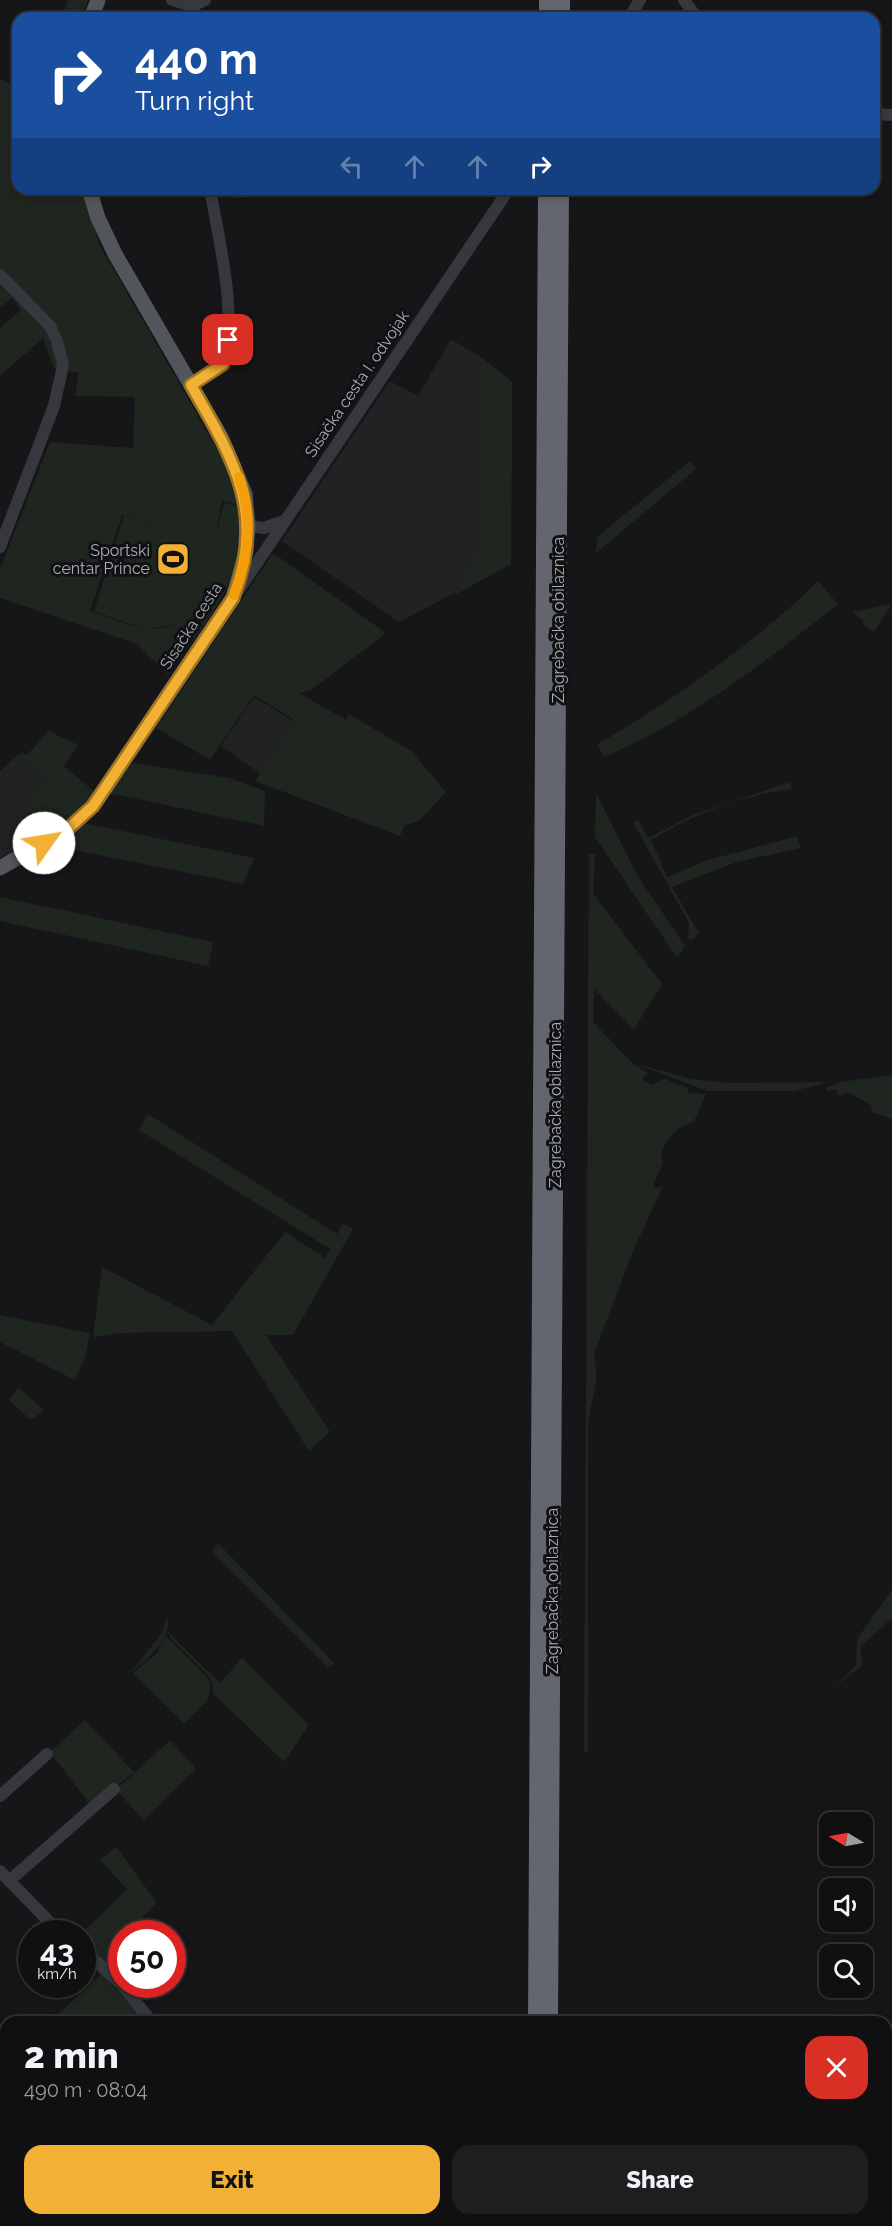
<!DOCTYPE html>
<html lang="en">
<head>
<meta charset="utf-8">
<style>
	:root { --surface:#101012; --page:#1e1e20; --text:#f1f3f6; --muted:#9c9d9f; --line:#303032; --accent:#f2b134 }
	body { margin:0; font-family:Raleway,sans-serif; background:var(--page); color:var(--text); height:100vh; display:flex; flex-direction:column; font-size:22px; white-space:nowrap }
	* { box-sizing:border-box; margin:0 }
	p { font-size:20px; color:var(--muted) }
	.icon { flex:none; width:33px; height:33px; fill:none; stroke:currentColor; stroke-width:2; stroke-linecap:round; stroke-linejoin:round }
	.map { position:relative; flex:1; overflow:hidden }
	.panel { position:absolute; left:0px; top:2016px; width:892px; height:210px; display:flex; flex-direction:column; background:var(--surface); border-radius:18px 18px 0 0; box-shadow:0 3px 9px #0003,0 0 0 2px var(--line) }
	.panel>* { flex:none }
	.hud { position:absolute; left:12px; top:12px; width:868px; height:183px; border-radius:18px; box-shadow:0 3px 9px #0003,0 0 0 2px var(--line); background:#1a4fa0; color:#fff; overflow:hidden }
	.needle { width:39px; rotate:280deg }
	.fabs { position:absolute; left:819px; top:1812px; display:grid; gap:12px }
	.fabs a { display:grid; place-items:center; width:54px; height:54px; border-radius:12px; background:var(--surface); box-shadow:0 3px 9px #0003,0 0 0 2px var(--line); font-size:30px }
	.speed { position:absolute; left:18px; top:1920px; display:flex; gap:12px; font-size:30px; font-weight:700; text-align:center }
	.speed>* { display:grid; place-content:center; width:78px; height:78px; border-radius:50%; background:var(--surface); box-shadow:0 3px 9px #0003,0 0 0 2px var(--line); line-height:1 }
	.speed small { font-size:15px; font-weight:400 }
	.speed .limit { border:9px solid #d22; background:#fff; color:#111 }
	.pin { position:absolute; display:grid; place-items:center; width:51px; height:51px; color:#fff; margin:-26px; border-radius:12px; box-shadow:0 3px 9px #0006 }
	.me { position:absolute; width:66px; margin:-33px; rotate:58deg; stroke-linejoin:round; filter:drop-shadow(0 0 4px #0008) }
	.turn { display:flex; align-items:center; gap:21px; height:126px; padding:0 24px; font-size:27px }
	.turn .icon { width:78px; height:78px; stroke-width:2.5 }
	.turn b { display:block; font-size:42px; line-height:51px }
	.lanes { display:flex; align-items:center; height:57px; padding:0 24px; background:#0003; justify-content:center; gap:30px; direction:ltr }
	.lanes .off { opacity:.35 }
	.round { display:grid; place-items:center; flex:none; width:63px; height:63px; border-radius:18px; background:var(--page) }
	.head { display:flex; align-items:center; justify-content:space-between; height:102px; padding:0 24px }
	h1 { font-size:36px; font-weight:800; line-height:45px }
	.action { display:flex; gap:12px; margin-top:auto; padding:12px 24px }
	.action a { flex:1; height:69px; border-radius:18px; background:var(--accent); color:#111; font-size:24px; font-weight:800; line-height:69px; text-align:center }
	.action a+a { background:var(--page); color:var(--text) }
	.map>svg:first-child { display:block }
</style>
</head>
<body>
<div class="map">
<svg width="892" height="2226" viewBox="0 0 892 2226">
	<rect width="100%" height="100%" fill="#161618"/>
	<g fill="#222225">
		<polygon points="230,189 310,189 232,199"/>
		<polygon points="451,339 479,356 512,382 511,564 399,622 282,541 390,381 418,396"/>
		<polygon points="254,697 295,722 261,774 221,746"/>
		<polygon points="21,759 45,779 25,803 57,827 0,858 0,779"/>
	</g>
	<g fill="#1e261f" fill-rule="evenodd">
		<polygon points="68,0 88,0 82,18 62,18"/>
		<path d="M0,79L14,86L18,82V189H81L101,248L224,461L240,505L222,501L216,533L224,503L239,506C240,561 235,581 204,626L191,625L203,627L168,675L137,644L0,598V569L50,442L133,448L135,397L75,396L79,373L54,368L43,338L0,376V328L21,310L12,298L0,308ZM122,515L215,542L124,516L94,611L141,628H154L176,624C146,636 119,621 90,611Z"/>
		<polygon points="482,358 512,382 511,564 455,595 482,539"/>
		<polygon points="690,461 696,469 596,553 597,537"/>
		<polygon points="273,553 386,633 310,691 299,693 346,720 349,714 411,751 446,792 420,820 404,826 400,836 255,781 294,720 254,695 210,760 156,728"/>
		<path d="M818,581L838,604C764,663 691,720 604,757L597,745C675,698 753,645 818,581Z"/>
		<polygon points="892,604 874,632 862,624 864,621 852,612"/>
		<polygon points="49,731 78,745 64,766 96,793 84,807 57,827 25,803 45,779 21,759 0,779 0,771 22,752 27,755"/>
		<polygon points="134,763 229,778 265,791 264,826 109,793 127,766"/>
		<path d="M791,782V789C744,795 691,815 651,840L667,877L708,860L797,836L801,848L737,862L672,887L699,933L694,939L688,940L689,923L633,822L638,820L648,838L693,815Z"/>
		<polygon points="596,793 637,875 685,946 677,958 595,837"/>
		<polygon points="83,823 254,858 243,884 55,846"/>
		<path d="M589,854H595L593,893L662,984L634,1029L594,989L593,1022C610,1038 629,1064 648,1073L642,1079L651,1085L665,1079L688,1088V1093L706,1094L694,1121L678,1129L667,1140L661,1154L663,1163L653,1185L656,1188L663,1186L634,1249L594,1353L597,1377L588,1423V1752L584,1751Z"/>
		<polygon points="0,897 213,942 208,966 0,921"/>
		<polygon points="637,1064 692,1079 731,1083 829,1082 794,1091 707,1091"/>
		<polygon points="892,1075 892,1119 872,1112 871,1105 847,1092 839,1097 836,1089 828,1091 825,1088 840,1082"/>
		<polygon points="148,1114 337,1234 343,1224 353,1229 293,1335 266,1335 330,1432 309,1451 232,1331 122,1333 93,1337 102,1267 212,1325 285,1232 325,1258 330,1249 139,1130"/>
		<polygon points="0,1315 90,1333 85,1358 75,1380 0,1342"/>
		<polygon points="18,1388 44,1410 31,1420 9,1400"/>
		<polygon points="218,1543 334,1663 329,1668 212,1552"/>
		<polygon points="892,1590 892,1618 860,1647 863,1665 831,1689 856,1666 857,1639"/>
		<path d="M168,1616C171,1639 148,1660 130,1673L162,1633Z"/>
		<polygon points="168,1632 220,1683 242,1658 309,1725 284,1762 213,1693 213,1684 207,1674 171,1639"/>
		<polygon points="165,1635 206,1676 211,1684 207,1701 184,1723 133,1673 157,1653"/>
		<polygon points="85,1720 134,1772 91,1806 50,1752"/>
		<polygon points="170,1740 196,1769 144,1820 116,1790"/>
		<polygon points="116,1847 157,1903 126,1933 122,1934 121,1938 110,1949 121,1962 121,1978 83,1943 81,1934 127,1889 100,1860"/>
		<polygon points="102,1974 147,2022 44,2022 49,2017 52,2020"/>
		<polygon points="184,2220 246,2220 249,2226 192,2226"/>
	</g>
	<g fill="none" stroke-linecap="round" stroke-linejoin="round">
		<g stroke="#37383d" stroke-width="12">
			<polyline points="172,0 193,6 205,0"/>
			<polyline points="684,0 697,18"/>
			<polyline points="629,18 640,0"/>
			<polyline points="874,114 892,115"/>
			<polyline points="0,275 50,326 57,341 63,365 54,406 0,547"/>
			<path d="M191,385L223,364C239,321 218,235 210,189"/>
			<polyline points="248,526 264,528 284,521"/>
			<polyline points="238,591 509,189"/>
			<polyline points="0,1796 47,1754"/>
			<polyline points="0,1871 61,1934"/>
			<polyline points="9,1881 114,1789"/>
			<polyline points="82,1949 121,1984 152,2022"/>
			<polyline points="0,2113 6,2118"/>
			<polyline points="0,2156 6,2149"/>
			<polyline points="125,2220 133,2226"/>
			<polyline points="254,2220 256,2226"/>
			<polyline points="311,2220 320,2226"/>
			<polyline points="28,2226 33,2220"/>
			<polyline points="164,2226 170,2220"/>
		</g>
		<g stroke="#53555c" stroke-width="15">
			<polyline points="91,18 98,0"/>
			<polyline points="0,868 70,827 93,806 233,598 246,552 248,526 245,494 221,437 115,254 98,218 89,189"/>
		</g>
		<g stroke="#63666e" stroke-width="16">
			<polyline points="547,18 547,0"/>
			<polyline points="562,18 562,0"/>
			<polyline points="536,2022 546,189"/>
			<polyline points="550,2022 561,189"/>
			<polyline points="534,2226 534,2220"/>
			<polyline points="549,2226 549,2220"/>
		</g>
	</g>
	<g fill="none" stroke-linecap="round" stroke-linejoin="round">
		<g stroke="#9d7322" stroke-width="15">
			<path id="route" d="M44,843L70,827L93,806L233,598C267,513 233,458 191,385L223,364L228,340"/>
		</g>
		<use href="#route" stroke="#f2b134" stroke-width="10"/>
		<path stroke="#f59e0b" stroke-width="10" d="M234,595C249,557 253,516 239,477"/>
	</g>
	<defs>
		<g id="stadium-square" transform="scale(1.725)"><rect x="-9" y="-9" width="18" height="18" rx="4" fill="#f2b134" stroke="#111113"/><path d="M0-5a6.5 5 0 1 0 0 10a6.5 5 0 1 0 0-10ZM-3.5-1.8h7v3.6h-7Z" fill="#111"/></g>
	</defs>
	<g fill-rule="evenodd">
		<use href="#stadium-square" x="173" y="559"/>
	</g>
	<g text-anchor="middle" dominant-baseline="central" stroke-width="6" stroke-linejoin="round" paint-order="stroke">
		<g font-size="16" fill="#a8adb8" stroke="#111113">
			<text transform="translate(357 384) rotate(-56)">Sisačka cesta I. odvojak</text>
			<text transform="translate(558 620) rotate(-90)">Zagrebačka obilaznica</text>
			<text transform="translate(191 626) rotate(-57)">Sisačka cesta</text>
			<text transform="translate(555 1105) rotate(-90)">Zagrebačka obilaznica</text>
			<text transform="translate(552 1591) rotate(-90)">Zagrebačka obilaznica</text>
		</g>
		<g font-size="16" fill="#a8adb8" stroke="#111113" text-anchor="end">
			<text x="150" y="550">Sportski<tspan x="150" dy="18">centar Prince</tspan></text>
		</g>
	</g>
</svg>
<div class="fabs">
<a><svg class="needle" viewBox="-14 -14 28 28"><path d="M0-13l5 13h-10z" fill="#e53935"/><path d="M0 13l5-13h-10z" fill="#9c9d9f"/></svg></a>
<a><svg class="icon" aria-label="sound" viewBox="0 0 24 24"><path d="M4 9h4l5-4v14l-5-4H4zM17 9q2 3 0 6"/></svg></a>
<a><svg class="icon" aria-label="search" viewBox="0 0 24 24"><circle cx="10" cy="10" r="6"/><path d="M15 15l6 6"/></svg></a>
</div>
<div class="speed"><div>43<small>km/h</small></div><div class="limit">50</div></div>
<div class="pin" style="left:228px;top:340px;background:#d93025"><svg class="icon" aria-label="arrive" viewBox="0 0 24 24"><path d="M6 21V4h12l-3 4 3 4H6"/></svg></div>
<svg class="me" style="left:44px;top:843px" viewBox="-20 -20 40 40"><circle r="19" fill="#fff"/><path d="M0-13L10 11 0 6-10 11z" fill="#f2b134"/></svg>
<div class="hud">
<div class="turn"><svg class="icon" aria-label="right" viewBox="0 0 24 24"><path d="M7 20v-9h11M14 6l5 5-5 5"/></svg><div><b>440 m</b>Turn right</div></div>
<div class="lanes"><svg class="icon off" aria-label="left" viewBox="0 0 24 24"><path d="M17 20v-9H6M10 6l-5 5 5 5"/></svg><svg class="icon off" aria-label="ahead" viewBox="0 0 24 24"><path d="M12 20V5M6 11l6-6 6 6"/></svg><svg class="icon off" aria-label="ahead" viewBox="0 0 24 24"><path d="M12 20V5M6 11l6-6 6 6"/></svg><svg class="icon" aria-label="right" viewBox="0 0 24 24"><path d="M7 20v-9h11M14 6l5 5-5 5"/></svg></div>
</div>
<section class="panel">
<div class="head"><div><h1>2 min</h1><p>490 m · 08:04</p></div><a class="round" style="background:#d93025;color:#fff"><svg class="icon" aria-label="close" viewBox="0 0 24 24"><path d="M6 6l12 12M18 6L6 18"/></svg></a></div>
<div class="action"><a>Exit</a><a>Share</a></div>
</section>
</div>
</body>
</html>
